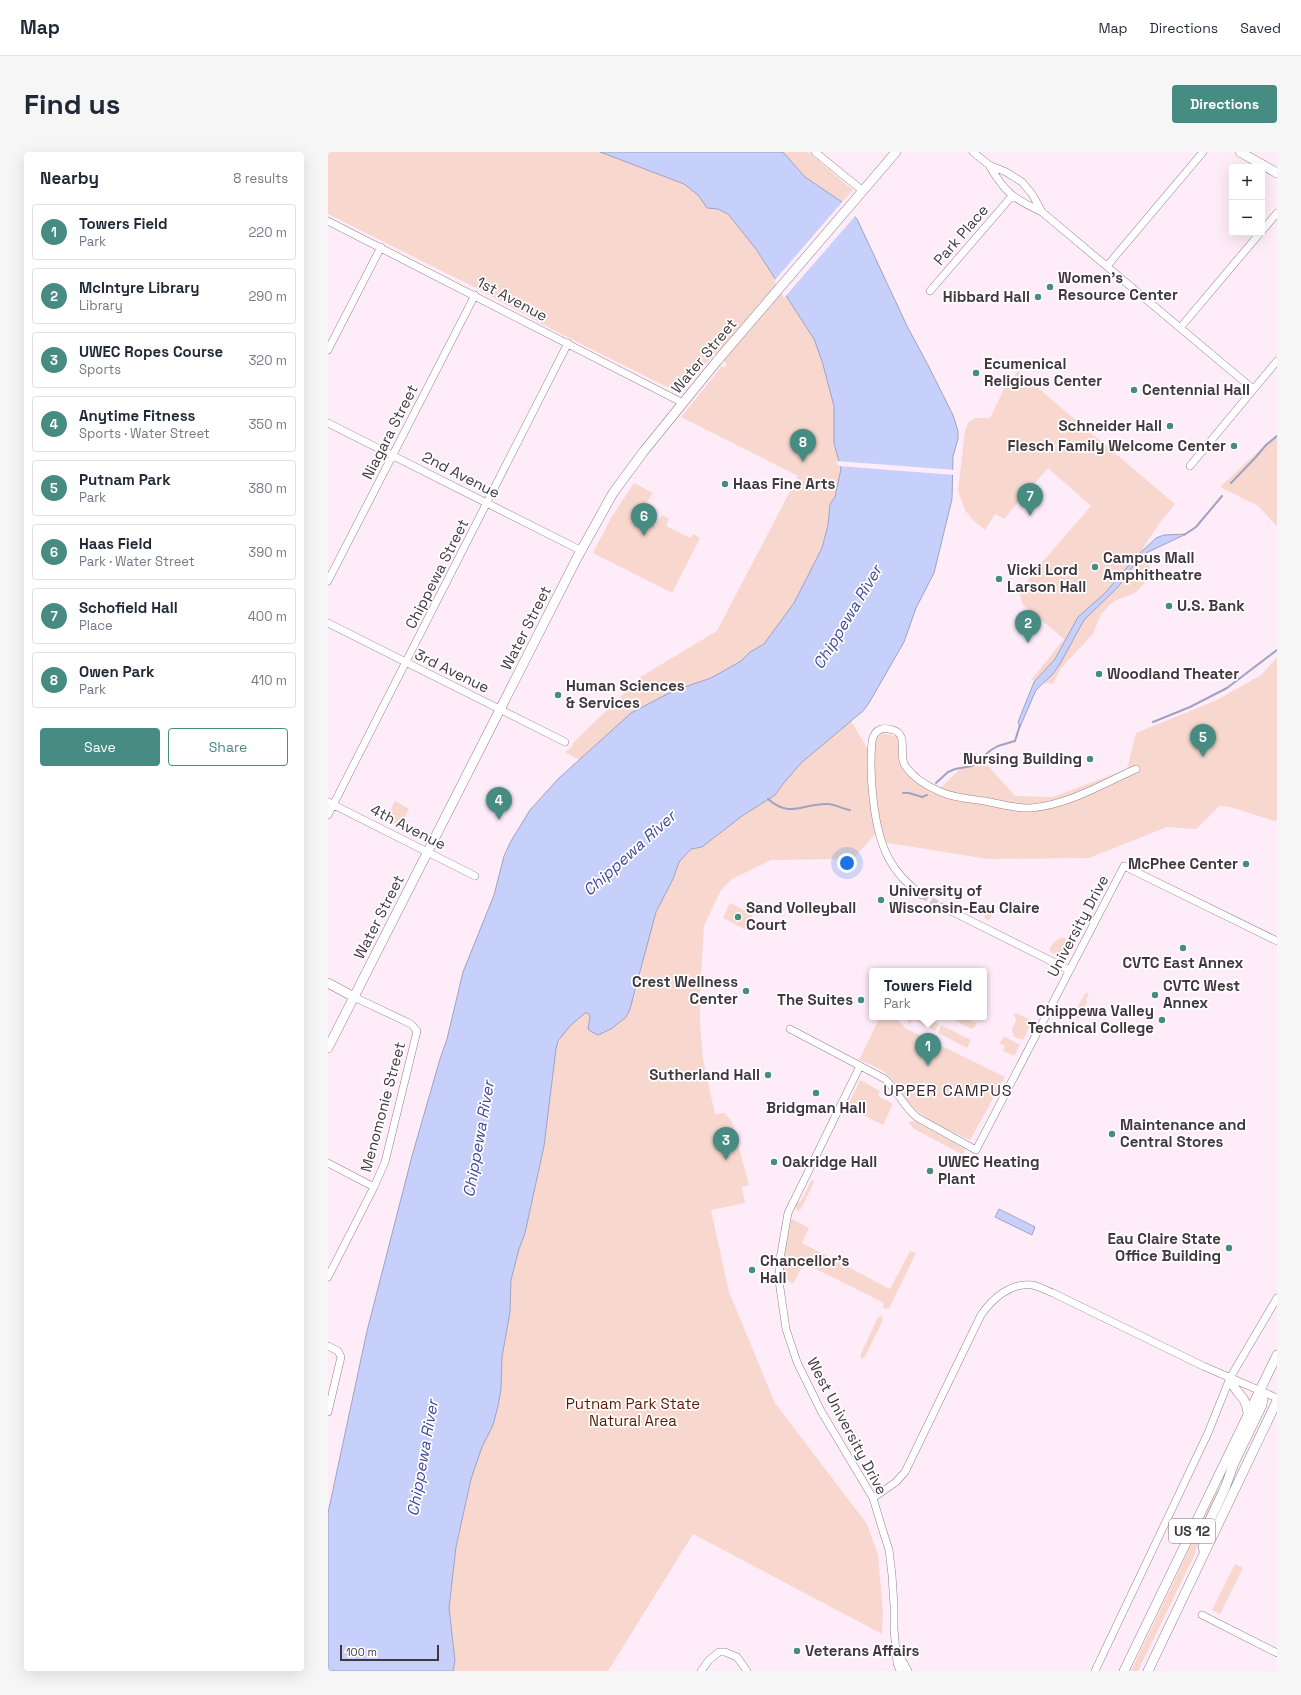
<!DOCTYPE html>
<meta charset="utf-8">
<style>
:root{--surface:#fff;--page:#f6f6f7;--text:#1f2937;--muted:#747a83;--line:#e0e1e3;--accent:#468c83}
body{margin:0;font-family:"Space Grotesk",sans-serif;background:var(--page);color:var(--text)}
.controls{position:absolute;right:12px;top:12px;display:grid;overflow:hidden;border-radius:4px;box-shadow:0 4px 16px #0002}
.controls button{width:36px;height:36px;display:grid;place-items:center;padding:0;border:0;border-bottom:1px solid var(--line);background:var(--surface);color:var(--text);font:20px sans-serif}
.scale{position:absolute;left:12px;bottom:10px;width:99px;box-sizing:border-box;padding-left:4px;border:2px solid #41383e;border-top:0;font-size:11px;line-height:14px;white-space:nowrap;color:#41383e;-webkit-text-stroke:3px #fff;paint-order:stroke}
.you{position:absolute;left:519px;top:711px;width:14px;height:14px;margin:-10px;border:3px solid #fff;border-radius:50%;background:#1a73e8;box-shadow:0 0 0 6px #1a73e833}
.badge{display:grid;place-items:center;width:26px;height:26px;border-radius:50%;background:var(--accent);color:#fff;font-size:13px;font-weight:700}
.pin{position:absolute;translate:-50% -33px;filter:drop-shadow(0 1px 2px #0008)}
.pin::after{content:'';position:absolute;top:21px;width:14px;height:12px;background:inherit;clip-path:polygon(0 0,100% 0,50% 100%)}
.popup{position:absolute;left:541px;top:816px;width:118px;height:52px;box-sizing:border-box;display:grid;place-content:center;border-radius:4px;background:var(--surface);filter:drop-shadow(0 1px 3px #0005);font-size:13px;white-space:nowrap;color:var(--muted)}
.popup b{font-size:15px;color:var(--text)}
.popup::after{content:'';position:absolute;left:50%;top:100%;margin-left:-8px;border:8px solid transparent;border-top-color:var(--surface)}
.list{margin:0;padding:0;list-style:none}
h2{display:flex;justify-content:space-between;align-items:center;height:52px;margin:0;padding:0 16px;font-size:17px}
h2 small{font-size:13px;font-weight:400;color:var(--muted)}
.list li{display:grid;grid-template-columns:26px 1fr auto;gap:12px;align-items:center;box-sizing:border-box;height:56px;margin:0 8px 8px;padding:0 8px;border:1px solid var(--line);border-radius:4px}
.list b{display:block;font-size:15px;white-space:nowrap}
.list p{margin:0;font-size:13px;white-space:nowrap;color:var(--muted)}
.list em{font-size:13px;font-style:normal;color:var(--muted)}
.actions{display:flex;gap:8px;padding:12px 16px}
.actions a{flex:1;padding:9px 0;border:1px solid var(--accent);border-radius:4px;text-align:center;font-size:14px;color:var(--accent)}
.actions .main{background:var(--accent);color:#fff}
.map{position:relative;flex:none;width:949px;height:1519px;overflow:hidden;border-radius:4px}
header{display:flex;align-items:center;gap:24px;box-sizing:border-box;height:56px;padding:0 20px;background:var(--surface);border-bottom:1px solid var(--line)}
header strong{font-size:19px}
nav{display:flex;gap:22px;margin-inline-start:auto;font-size:14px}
.intro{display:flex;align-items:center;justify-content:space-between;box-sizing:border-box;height:96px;padding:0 24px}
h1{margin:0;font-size:28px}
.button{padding:10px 18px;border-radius:4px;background:var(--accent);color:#fff;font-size:14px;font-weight:700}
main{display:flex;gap:24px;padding:0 24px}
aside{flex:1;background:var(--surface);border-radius:4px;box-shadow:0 4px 16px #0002}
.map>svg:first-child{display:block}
.green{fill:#f8d8ce}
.water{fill:#c7d0fb;stroke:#9fa2c2}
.pier{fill:#ffecf9}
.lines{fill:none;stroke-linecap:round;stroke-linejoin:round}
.stream{stroke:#9fa2c2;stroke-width:2}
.minor-tunnel{stroke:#d9c8d4;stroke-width:7;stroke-dasharray:7 3.5;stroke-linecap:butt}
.minor-casing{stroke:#94808e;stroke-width:8}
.major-casing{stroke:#94808e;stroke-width:10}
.minor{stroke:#fff;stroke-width:7}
.major{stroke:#fff;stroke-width:9}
.poi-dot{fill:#468c83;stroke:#fff;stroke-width:1.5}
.labels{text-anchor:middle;stroke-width:3.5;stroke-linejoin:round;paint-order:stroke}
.shield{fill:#fff;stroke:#7a7478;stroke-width:1}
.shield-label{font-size:14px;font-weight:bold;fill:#41383e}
.street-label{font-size:15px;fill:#41383e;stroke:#fff}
.poi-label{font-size:15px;font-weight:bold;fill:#41383e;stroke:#fff;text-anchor:start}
.park-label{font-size:15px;fill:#5c1800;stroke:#fff}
.water-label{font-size:16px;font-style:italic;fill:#43499a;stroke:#fff}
.neighbourhood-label{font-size:16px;letter-spacing:1px;fill:#372632;stroke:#fff}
</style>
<header>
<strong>Map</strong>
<nav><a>Map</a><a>Directions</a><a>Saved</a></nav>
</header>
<div class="intro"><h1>Find us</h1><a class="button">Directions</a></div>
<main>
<aside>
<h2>Nearby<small>8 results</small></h2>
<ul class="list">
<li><span class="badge">1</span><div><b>Towers Field</b><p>Park</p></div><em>220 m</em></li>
<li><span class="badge">2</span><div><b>McIntyre Library</b><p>Library</p></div><em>290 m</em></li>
<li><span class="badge">3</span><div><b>UWEC Ropes Course</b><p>Sports</p></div><em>320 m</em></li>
<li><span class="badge">4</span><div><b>Anytime Fitness</b><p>Sports · Water Street</p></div><em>350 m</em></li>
<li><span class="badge">5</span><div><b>Putnam Park</b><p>Park</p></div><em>380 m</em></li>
<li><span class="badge">6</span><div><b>Haas Field</b><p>Park · Water Street</p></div><em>390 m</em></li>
<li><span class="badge">7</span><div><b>Schofield Hall</b><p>Place</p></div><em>400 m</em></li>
<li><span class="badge">8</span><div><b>Owen Park</b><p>Park</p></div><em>410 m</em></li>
</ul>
<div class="actions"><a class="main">Save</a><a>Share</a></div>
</aside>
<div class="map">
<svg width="949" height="1519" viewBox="0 0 949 1519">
<rect width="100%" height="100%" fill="#ffecf9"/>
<!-- green -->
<path class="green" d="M0,0H272L356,32L370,43L379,56L390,57L400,62L428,97L486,187L494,209L506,254V291L513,317L511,330L507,345L502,352L500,373L494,396L466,451L436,492L422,500L413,509L383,526L345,539L303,561L252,608L237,600L244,595L245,591L314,524L389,479L470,324L353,265L394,214L396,216L399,212L385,200L381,203L384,205L357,235L352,237L341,236L231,181L148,136L0,62Z
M455,0H480L525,38L514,50L477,25Z
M690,219L847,352L833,369L815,396L824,423L807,441L786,449L773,462L765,482L733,516L725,532L703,528L736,487L695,453L691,440L716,408L763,354L720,316L676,367L667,362L657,378L646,369L637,358L630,339L637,279L640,271L647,266H662L677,235Z
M949,282V374L930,354L892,335Z
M306,331L325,341L309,365L328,374L334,363L341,367L338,374L362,386L365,382L372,386L344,441L265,401L283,366Z
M949,506V668L946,669L902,655L891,654L868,677L839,675L761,706L660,707L554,690L551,678L525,707L443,708L404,727L393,738L376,774L372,840V873L375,907L387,962L397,961L404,970L406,977L421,1033L414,1035L417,1051L383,1058L401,1140L447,1251L539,1372L550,1403L555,1460L554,1482L365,1382L280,1519H125L127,1509L121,1456L128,1395L143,1327L154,1295L165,1273L170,1254L173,1237L174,1205L182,1160L183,1128L191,1097L197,1081L216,994L228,896C231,887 249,860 260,861L262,864L260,870L306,846L316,807L317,797L328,760L345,727L351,710L363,697L374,695L414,664L447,643L455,632L473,611L523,569L539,596L547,599L548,587L554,581L569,585C572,593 569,602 571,610C574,623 596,635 606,642L649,601L687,644L725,645L799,617L808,581L889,548L933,523Z
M67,649L81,657L72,675L58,668Z
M402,751L425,763L418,778L395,766Z
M662,751L667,753L668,756L661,768L656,766Z
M734,785L738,787C740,794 740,801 737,807L723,800L721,797L727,789Z
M758,840L761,842L758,847L759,850L751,866L744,865Z
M687,861L703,868L704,870L695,888L686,885L684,877L688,869L686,863Z
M552,865H571V869L577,876L677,925L642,988C623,979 603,971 588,958C577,949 572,936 563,926C555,917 542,912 531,908Z
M578,865H598L611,872L607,879L586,868L581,872Z
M637,865L648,871L647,875L643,877L626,868Z
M613,873L643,888L639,896L610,881Z
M676,884L692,893L686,904L675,899L677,894L671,892Z
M532,928L552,939L550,944L565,952L555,973L519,955Z
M586,969L637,997L635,1003L592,980L585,976L580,970Z
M484,1027L486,1030L473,1057L470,1059L468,1056V1052L473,1049Z
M464,1067L481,1076L474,1091L562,1137L582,1099L588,1101L561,1157L555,1156L556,1151L476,1111L465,1132L455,1125V1109L463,1069Z
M553,1164L555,1168L537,1205L534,1207L532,1204L550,1165Z
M889,1339L892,1341L878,1370L866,1404L810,1519H803Z
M907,1412L915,1416L892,1462L884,1458Z"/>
<!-- water -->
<path class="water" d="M272,0H455L477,25L514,50L529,67L580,176L600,213L625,263L630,279V287L625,304L624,347L606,421L588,456L576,490L541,551L535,559L473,611L455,632L447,643L414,664L374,695L363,697L351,710L345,727L328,760L302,857L298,865L283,877L270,883L264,880L260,877L262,864L260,861H257L242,874L230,889L228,897L216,994L197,1081L191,1097L183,1128L182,1160L174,1205L173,1237L170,1254L165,1273L154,1295L143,1327L128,1395L121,1456L127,1509L125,1519H0V1361L39,1179L84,1004L112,907L119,887L135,820L166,743L176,704L183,689L202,658L230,627L303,561L345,539L383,526L413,509L422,500L436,492L466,451L494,396L500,373L502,352L507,345L513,317L506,291V254L494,209L486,187L428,97L400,62L390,57L379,56L370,43L356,32Z
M858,382L818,401L809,409L790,435L756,468L732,512L725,522L708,538L692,575L690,570L706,530L727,507L750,465L777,441L809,404L828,386L836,383Z
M671,1057L707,1075L704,1083L667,1065Z"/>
<!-- pier -->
<path class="pier" d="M515,49L528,63L456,146L446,129Z
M508,309L627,318V323L510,314Z"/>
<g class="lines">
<!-- stream -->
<path class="stream" d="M903,331L927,306L938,293L949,284
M856,383L868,375L894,344
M825,570L862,555L899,536L949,498
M608,631L620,620L627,617L644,614L663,598L670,594L687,589L692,573
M575,641H581L594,645L599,643
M440,647C463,667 475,651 500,652C507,652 514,657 522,658"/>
<!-- minor-tunnel -->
<path class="minor-tunnel" d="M594,743L615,755"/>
<!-- minor casing -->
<g class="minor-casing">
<path id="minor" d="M487,0L535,39
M645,0L661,13L678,20L694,30L704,42L714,60
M661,13C677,41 686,47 714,60L925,237
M0,69L355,251
M934,79L949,61
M779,114L875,0
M602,139L684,44
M852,176L932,81
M0,198L53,95
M0,271L254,399
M862,314L949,209
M0,429L147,143
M0,471L237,590
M0,650L147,724
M0,663L240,191
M594,743C580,733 569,722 561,707C545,678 541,621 544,589C545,584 548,579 553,577C556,576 561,577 565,578C582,583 569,605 578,615C586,626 601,635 613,640C626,646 643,647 657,649C672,652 689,657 703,656C740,653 774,632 808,617
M615,755L741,818
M462,877L557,927C570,939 576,956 590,966L648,998L796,714L949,789
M532,914L460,1061L452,1107L451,1129L458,1177L469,1210L493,1259L545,1346L554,1376L561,1398L564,1423L566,1454V1477L569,1511L572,1519
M0,1011L46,1035
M0,1125L46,1035L57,1010L89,879L83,872L26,845
M0,1194L10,1199L13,1205L0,1260
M545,1346L568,1330L577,1320L653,1163C664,1147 683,1130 704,1133C711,1134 719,1139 725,1141L875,1214L949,1246
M874,1463L949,1501
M570,1501L580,1519
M373,1519L381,1508L391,1500H397L409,1505L419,1519
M767,1519L880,1281L902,1226L949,1146"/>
</g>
<!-- major casing -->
<g class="major-casing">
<path id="major" d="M912,0L949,21
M0,831L26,845
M0,896L249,406L285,341L316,299L389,209L568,0
M902,1226C907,1243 918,1242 920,1261
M875,1396L880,1372L897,1336L906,1311L934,1253L935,1246L931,1238
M796,1519L949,1203
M820,1519L949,1249"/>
</g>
<!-- minor -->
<use href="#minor" class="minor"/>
<!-- major -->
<use href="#major" class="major"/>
</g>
<!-- markers -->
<g class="poi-dot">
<circle cx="722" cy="135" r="4"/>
<circle cx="710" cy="145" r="4"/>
<circle cx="648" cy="221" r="4"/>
<circle cx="806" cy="238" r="4"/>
<circle cx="842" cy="274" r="4"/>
<circle cx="906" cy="294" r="4"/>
<circle cx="397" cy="332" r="4"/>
<circle cx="767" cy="415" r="4"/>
<circle cx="671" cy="427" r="4"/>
<circle cx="841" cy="454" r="4"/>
<circle cx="771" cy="522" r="4"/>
<circle cx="230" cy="543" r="4"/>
<circle cx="762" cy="607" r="4"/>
<circle cx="918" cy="712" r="4"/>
<circle cx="553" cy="748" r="4"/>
<circle cx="410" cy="765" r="4"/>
<circle cx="855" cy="796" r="4"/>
<circle cx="418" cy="839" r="4"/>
<circle cx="827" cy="843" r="4"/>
<circle cx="533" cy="848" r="4"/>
<circle cx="834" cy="868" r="4"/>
<circle cx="440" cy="923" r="4"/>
<circle cx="488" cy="941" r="4"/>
<circle cx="784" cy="982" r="4"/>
<circle cx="446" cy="1010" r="4"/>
<circle cx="602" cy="1019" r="4"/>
<circle cx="901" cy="1096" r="4"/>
<circle cx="424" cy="1118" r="4"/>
<circle cx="469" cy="1499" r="4"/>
</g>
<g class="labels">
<!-- shield labels -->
<rect class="shield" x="841" y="1367" width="46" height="24" rx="3"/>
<g class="shield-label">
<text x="864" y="1384">US 12</text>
</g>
<!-- street labels -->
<g class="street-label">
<text transform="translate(633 83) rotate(-49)" y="5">Park Place</text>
<text transform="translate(184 147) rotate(28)" y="5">1st Avenue</text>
<text transform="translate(376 204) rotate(-50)" y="5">Water Street</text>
<text transform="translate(62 280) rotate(-63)" y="5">Niagara Street</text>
<text transform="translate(133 323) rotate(27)" y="5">2nd Avenue</text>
<text transform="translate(109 422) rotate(-63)" y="5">Chippewa Street</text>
<text transform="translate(198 476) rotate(-63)" y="5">Water Street</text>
<text transform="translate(124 519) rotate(26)" y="5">3rd Avenue</text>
<text transform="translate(80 675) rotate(27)" y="5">4th Avenue</text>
<text transform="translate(51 765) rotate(-63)" y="5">Water Street</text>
<text transform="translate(750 774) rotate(-62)" y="5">University Drive</text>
<text transform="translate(55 955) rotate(-75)" y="5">Menomonie Street</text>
<text transform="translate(519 1274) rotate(62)" y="5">West University Drive</text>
</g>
<!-- poi labels -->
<g class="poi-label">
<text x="730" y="131">Women's<tspan x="730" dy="17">Resource Center</tspan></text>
<text x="702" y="150" text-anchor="end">Hibbard Hall</text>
<text x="656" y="217">Ecumenical<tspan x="656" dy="17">Religious Center</tspan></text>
<text x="814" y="243">Centennial Hall</text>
<text x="834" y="279" text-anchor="end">Schneider Hall</text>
<text x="898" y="299" text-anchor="end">Flesch Family Welcome Center</text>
<text x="405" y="337">Haas Fine Arts</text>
<text x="775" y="411">Campus Mall<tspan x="775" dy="17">Amphitheatre</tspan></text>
<text x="679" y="423">Vicki Lord<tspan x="679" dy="17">Larson Hall</tspan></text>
<text x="849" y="459">U.S. Bank</text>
<text x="779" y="527">Woodland Theater</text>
<text x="238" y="539">Human Sciences<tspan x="238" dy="17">&amp; Services</tspan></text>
<text x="754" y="612" text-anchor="end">Nursing Building</text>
<text x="910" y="717" text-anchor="end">McPhee Center</text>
<text x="561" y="744">University of<tspan x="561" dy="17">Wisconsin-Eau Claire</tspan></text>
<text x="418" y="761">Sand Volleyball<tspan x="418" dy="17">Court</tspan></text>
<text x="855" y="816" text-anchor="middle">CVTC East Annex</text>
<text x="410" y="835" text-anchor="end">Crest Wellness<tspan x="410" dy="17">Center</tspan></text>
<text x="835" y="839">CVTC West<tspan x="835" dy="17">Annex</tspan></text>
<text x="525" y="853" text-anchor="end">The Suites</text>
<text x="826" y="864" text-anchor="end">Chippewa Valley<tspan x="826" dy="17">Technical College</tspan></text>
<text x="432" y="928" text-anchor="end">Sutherland Hall</text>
<text x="488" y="961" text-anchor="middle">Bridgman Hall</text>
<text x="792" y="978">Maintenance and<tspan x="792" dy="17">Central Stores</tspan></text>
<text x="454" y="1015">Oakridge Hall</text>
<text x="610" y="1015">UWEC Heating<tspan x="610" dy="17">Plant</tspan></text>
<text x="893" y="1092" text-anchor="end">Eau Claire State<tspan x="893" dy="17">Office Building</tspan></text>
<text x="432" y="1114">Chancellor's<tspan x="432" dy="17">Hall</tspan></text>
<text x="477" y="1504">Veterans Affairs</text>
</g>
<!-- park labels -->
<g class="park-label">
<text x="305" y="1257">Putnam Park State<tspan x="305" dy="17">Natural Area</tspan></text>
</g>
<!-- water labels -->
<g class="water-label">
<text transform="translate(519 465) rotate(-59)" y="6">Chippewa River</text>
<text transform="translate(301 701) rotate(-42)" y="6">Chippewa River</text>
<text transform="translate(150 987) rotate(-80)" y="6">Chippewa River</text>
<text transform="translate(94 1306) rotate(-80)" y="6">Chippewa River</text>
</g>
<!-- neighbourhood labels -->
<g class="neighbourhood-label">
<text x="620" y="944">UPPER CAMPUS</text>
</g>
</g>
</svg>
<div class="controls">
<button>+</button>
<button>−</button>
</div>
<div class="scale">100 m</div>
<div class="you"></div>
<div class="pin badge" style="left:600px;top:914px">1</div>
<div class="popup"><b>Towers Field</b>Park</div>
<div class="pin badge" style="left:700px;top:491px">2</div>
<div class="pin badge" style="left:398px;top:1008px">3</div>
<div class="pin badge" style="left:171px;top:668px">4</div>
<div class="pin badge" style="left:875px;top:605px">5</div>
<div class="pin badge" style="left:316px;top:384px">6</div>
<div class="pin badge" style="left:702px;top:364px">7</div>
<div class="pin badge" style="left:475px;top:310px">8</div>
</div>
</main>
